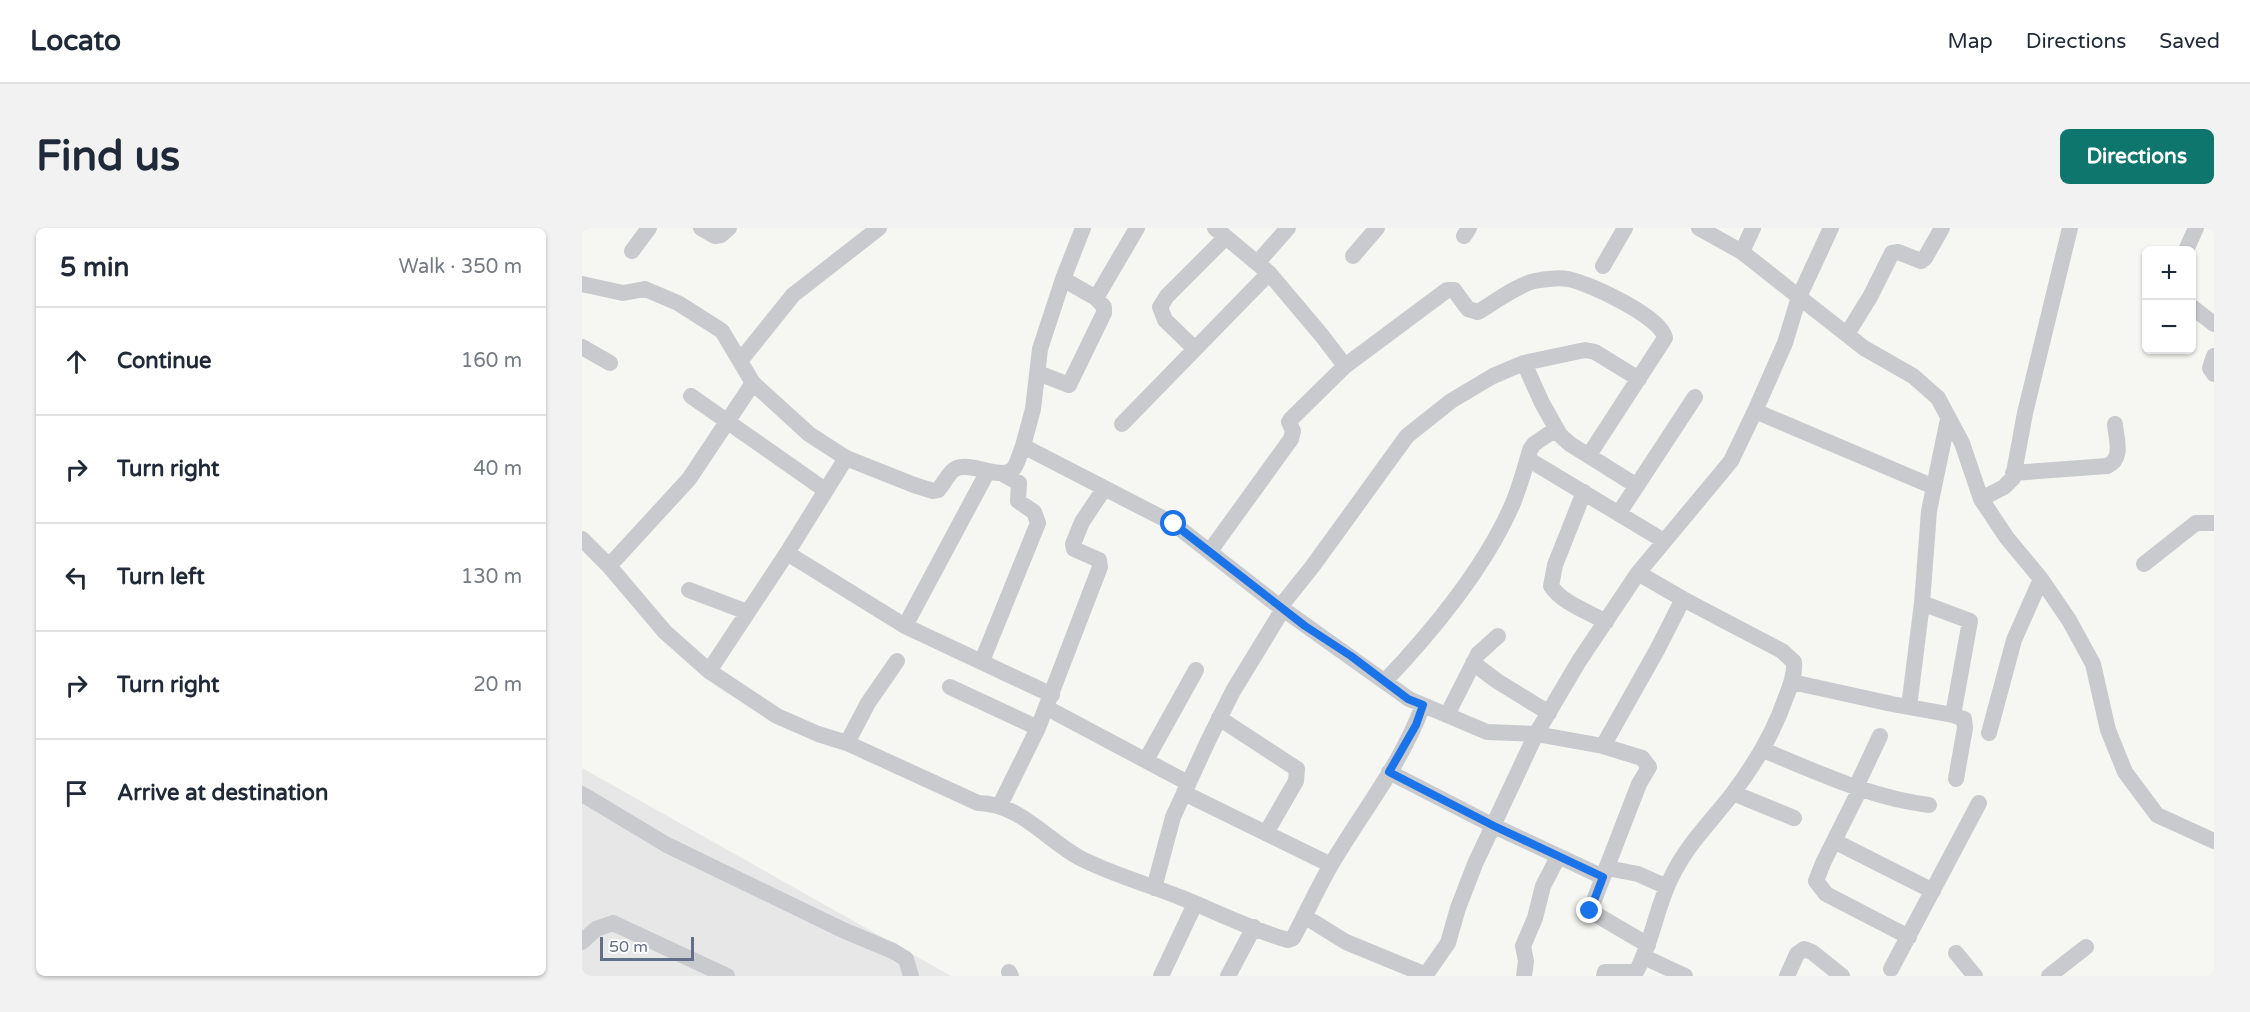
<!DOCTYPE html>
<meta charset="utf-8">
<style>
:root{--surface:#fff;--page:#f2f2f3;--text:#1f2937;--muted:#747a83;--line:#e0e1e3;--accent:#0f766e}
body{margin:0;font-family:"Varela Round",sans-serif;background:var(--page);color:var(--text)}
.controls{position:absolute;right:18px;top:18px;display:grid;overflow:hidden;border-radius:9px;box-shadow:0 2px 4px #0004}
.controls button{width:54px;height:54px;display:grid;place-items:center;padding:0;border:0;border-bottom:2px solid var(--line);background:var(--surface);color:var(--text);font:30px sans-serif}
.scale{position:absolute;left:18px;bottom:15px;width:94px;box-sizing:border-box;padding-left:6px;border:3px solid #626f86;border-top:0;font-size:16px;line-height:21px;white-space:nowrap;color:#626f86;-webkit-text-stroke:4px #fff;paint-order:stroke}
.stop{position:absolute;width:18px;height:18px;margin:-14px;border:4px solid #1a73e8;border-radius:50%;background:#fff}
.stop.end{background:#1a73e8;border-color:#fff;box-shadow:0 2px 6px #0008}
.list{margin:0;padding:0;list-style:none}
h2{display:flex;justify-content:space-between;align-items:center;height:78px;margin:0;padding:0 24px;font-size:26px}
h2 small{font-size:20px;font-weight:400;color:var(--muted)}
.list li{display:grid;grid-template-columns:39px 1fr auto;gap:18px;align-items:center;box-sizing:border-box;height:108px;padding:0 24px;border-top:2px solid var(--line)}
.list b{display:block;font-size:22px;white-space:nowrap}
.list em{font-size:20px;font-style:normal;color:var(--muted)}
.icon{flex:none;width:33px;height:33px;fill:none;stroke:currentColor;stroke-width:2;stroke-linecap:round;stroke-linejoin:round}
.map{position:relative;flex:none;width:1632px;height:748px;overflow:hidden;border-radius:9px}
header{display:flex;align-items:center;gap:36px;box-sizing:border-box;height:84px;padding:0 30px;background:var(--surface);border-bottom:2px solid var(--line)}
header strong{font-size:28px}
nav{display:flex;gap:33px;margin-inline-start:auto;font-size:21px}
.intro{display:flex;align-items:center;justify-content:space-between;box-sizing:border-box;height:144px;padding:0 36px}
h1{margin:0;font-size:42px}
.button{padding:15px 27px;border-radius:9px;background:var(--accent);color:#fff;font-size:21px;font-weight:700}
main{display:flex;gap:36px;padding:0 36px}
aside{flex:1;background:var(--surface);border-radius:9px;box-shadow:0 2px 4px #0004}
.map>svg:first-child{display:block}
.built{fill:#e6e7e6}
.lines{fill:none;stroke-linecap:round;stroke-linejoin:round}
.minor{stroke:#c8cace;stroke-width:16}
.route{stroke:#1a73e8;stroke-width:8}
</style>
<header>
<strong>Locato</strong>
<nav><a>Map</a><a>Directions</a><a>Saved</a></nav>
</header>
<div class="intro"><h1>Find us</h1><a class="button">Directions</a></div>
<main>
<aside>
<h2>5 min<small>Walk · 350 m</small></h2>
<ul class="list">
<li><svg class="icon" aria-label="ahead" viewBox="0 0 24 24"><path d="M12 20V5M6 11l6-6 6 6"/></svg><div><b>Continue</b></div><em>160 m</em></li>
<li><svg class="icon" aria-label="right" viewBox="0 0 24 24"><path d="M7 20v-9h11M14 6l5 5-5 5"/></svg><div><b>Turn right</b></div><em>40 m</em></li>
<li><svg class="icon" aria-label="left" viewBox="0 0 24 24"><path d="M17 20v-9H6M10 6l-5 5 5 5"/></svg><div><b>Turn left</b></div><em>130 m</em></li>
<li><svg class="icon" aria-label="right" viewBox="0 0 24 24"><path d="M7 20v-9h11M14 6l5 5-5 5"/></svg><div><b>Turn right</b></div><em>20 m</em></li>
<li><svg class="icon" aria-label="arrive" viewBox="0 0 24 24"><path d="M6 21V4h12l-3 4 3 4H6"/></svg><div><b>Arrive at destination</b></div></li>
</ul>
</aside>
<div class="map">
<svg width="1632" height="748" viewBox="0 0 1632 748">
<rect width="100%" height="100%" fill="#f6f6f2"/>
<!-- built -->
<path class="built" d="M0,540L369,748H0Z"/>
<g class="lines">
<!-- minor -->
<path class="minor" d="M119,0L133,8L139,7L147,0
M501,0L481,51L458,121L451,181L441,218L592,296L698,379L827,471L905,504L954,506L997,433L1056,345L1149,233L1173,183L1203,115L1217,69L1282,120L1331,148L1356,170L1380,215L1399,271
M1117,0L1160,24L1217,69L1249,0
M1488,0L1443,185L1431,250L1422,259L1399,271L1425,310L1459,351L1487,392L1511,436L1526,502L1543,544L1575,587L1632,613
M882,8L887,0
M1604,22L1614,0
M50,23L67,0
M1160,24L1171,0
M771,28L795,0
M676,34L706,0
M1021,38L1043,0
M0,56L41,65L63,61L96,75L140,103L171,155L227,206L264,230L332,257L351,263L356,262C362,256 366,245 373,241C389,232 422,255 432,240C436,234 438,225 441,218
M514,70L555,0
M1610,79L1632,96
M1265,106L1288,69L1310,25L1316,24L1339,33L1343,30L1360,0
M0,119L28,135
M612,120L583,92L578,79L585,68L644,9
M1632,128L1628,140L1632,146
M158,133L211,67L297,0
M942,135L960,175L978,207L988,216L1055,258
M763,138L865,62H872L886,81L896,84C911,75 937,56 953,53C964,51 976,49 986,51C1007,55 1080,89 1083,110L1007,227
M456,145L487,157L522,85V79L514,70L481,51
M109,168L243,262
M1173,183L1352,259
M540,196L687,45
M264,230L205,325L323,398L470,467
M946,231L1082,313
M1431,245L1525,238C1542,231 1534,211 1533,196
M1002,264L973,337L969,358C980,375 1007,384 1024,394
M1037,285L1113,169
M0,311L27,338L83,404L127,443L195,488L236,506L265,515L396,575C439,576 463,611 498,630C531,647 566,656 600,670C635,684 670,702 706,712L711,710C724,686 735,661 749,637C780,584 820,535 841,477
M628,323L709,211L711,203L707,194L709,191L763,138L741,109L687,45L633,0
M1562,336L1614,295H1632
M27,338L107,251L171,155
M107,362L165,384
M1340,375L1388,393L1371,487
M698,379L730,339L825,208L869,173L911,148L942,135L1003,122L1013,124L1057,151
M323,398L406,243
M400,433L456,295L452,284L436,273L437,255L419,245
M891,435L915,453L967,485
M127,443L205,325
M803,453C850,404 904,338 931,275C938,258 943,240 948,222L952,216L974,201
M1210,454L1310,476L1371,487L1382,491L1383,500L1374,551
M368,459L456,500L518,339L517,332L492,321L491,316L500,294L522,261
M1327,479L1340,375L1347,283L1366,191
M465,480L606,555
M865,487L896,426L916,408
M637,490L715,541L714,553L684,605
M1407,505L1432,412L1459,351
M265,515L286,475L315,433
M1021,518L1075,422L1101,371
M1181,522C1235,544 1289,570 1347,577
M564,532L614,442
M807,544L912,598L1021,649L1057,556L1067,539L1060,530L1021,518L954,506L893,636L876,680L866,715L843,748
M1274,559L1298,508
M1278,561L1241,635L1234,653L1244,666L1327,709
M602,565L749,637
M1151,565L1212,590
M0,566L85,617L263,703L311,723L324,731L329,748
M418,577L456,500
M1252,613L1351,663
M1025,640L1056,646L1085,659
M1021,649L1008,683L1066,717
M572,660L591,589L626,513L651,463L701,381
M722,688L764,714L844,747
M0,714L14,701L31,695L145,748
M1374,725L1393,748
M1062,729L1103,748
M1309,741L1397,575
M427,744L429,748
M579,748L613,676
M646,748L672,699
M942,748L944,733L941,718L953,690L961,658L976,629
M1022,748L1023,744H1054C1070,715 1074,680 1089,650C1105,616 1129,594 1151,565C1173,536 1192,504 1204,469C1209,457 1213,446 1212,434L1200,423L1101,371L1056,345
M1205,748L1215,726L1222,721L1230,724L1260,748
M1467,748L1504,719"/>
</g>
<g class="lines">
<!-- route -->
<path class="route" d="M592,296L723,398L769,428L826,471L841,477L834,497L807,544L912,598L1021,649L1008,683"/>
</g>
</svg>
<div class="controls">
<button>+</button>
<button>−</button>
</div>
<div class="scale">50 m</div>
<div class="stop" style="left:592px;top:296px"></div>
<div class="stop end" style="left:1008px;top:683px"></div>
</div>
</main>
